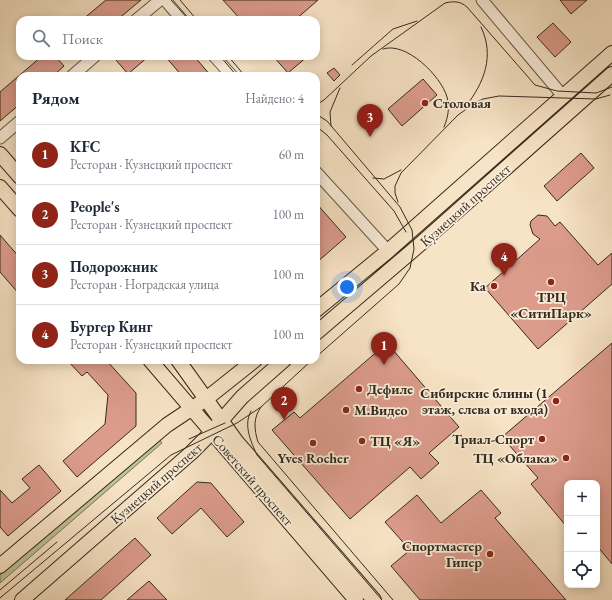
<!DOCTYPE html>
<html lang="ru">
<meta charset="utf-8">
<style>
:root{--surface:#fff;--page:#f2f2f3;--text:#1f2937;--muted:#747a83;--line:#e0e1e3;--accent:#8f2418}
body{margin:0;font-family:"EB Garamond",serif;background:var(--page);color:var(--text)}
.controls{position:absolute;right:12px;bottom:12px;display:grid;overflow:hidden;border-radius:8px;box-shadow:0 2px 10px #0003}
.controls button{width:36px;height:36px;display:grid;place-items:center;padding:0;border:0;border-bottom:1px solid var(--line);background:var(--surface);color:var(--text);font:20px sans-serif}
.you{position:absolute;left:347px;top:287px;width:14px;height:14px;margin:-10px;border:3px solid #fff;border-radius:50%;background:#1a73e8;box-shadow:0 0 0 6px #1a73e833}
.badge{display:grid;place-items:center;width:26px;height:26px;border-radius:50%;background:var(--accent);color:#fff;font-size:13px;font-weight:700}
.pin{position:absolute;translate:-50% -33px;filter:drop-shadow(0 1px 2px #0008)}
.pin::after{content:'';position:absolute;top:21px;width:14px;height:12px;background:inherit;clip-path:polygon(0 0,100% 0,50% 100%)}
.list{margin:0;padding:0;list-style:none}
h2{display:flex;justify-content:space-between;align-items:center;height:52px;margin:0;padding:0 16px;font-size:17px}
h2 small{font-size:13px;font-weight:400;color:var(--muted)}
.list li{display:grid;grid-template-columns:26px 1fr auto;gap:12px;align-items:center;box-sizing:border-box;height:60px;padding:0 16px;border-top:1px solid var(--line)}
.list b{display:block;font-size:15px;white-space:nowrap}
.list p{margin:0;font-size:13px;white-space:nowrap;color:var(--muted)}
.list em{font-size:13px;font-style:normal;color:var(--muted)}
.icon{flex:none;width:22px;height:22px;fill:none;stroke:currentColor;stroke-width:2;stroke-linecap:round;stroke-linejoin:round}
.map{position:relative;flex:none;width:612px;height:600px;overflow:hidden}
.search{position:absolute;background:var(--surface);box-shadow:0 2px 10px #0003;left:16px;top:16px;width:304px;height:44px;display:flex;align-items:center;gap:10px;box-sizing:border-box;padding:0 14px;border-radius:12px;color:var(--muted);font-size:15px}
.panel{position:absolute;background:var(--surface);box-shadow:0 2px 10px #0003;left:16px;top:72px;width:304px;height:292px;border-radius:12px}
.map>svg:first-child{display:block}
.green{fill:#bec394;stroke:#797659}
.building{fill:#dc9c8c;stroke:#342a1e}
.lines{fill:none;stroke-linecap:round;stroke-linejoin:round}
.minor-casing{stroke:#655848;stroke-width:13}
.major-casing{stroke:#342a1e;stroke-width:16}
.minor{stroke:#faedd9;stroke-width:11}
.major{stroke:#f7e3c5;stroke-width:14}
.tram{stroke:#342a1e;stroke-width:1}
.poi-dot{fill:#8f2418;stroke:#faedd9;stroke-width:1.5}
.labels{text-anchor:middle;stroke-width:3.5;stroke-linejoin:round;paint-order:stroke}
.poi-label{font-size:14px;font-weight:bold;fill:#342a1e;stroke:#faedd9;text-anchor:end}
.street-label{font-size:14px;fill:#342a1e;stroke:#faedd9}
</style>
<div class="map">
<svg width="612" height="600" viewBox="0 0 612 600">
<rect width="100%" height="100%" fill="#f7e3c5"/>
<filter id="stains"><feTurbulence type="fractalNoise" baseFrequency=".005" numOctaves="4"/><feColorMatrix values="0 0 0 0 .2 0 0 0 0 .09 0 0 0 0 .02 0 0 0 .5 -.17"/></filter>
<radialGradient id="worn" r=".72"><stop offset=".6" stop-color="#630" stop-opacity="0"/><stop offset="1" stop-color="#630" stop-opacity=".3"/></radialGradient>
<!-- green -->
<path class="green" d="M158,438L162,443L0,583V575Z"/>
<!-- building -->
<path class="building" d="M106,0H141L117,20H82Z
M223,0H318L295,20H241Z
M560,0H587L571,14Z
M553,23L571,42L555,57L537,37Z
M42,56H55L64,66L53,76H20V104L0,121V92Z
M121,56H149L128,74L116,60Z
M165,56H194L211,76H182Z
M273,56H308L288,73Z
M334,68L340,75L334,81L327,73Z
M423,79L437,95L402,126L388,109Z
M581,153L594,168L557,201L544,186Z
M316,203L346,237L316,263Z
M538,215L547,216L555,226L560,222L598,265L612,253V284L538,349L485,288L540,239L533,234L530,225L531,221Z
M0,235L20,258V295L0,272Z
M387,343L459,427L429,453L439,463L421,479L410,467L350,519L272,430L294,412L300,418Z
M612,343V564L597,546V483H567V527L531,484L538,478L502,437Z
M67,360H106L136,393V426L77,477L63,461L105,424L108,395L87,372L82,376Z
M39,465L61,491L8,536L0,527V490L12,503L30,488L22,479Z
M197,482L211,483L244,522L227,537L201,508L172,534L157,518Z
M481,490L501,513L495,518L566,600H420L391,566L410,550L385,522L417,495L441,523Z
M135,538L151,555L101,600H65Z
M149,581L167,600H127Z"/>
<g class="lines">
<!-- minor casing -->
<g class="minor-casing">
<path id="minor" d="M165,0L182,20
M482,0L563,96
M136,20L160,0
M214,56L232,76
M72,76L95,56
M0,138L20,121
M316,172L388,251"/>
</g>
<!-- major casing -->
<g class="major-casing">
<path id="major" d="M0,154L20,177
M0,187L20,210
M316,310L388,251L612,53
M316,333L418,246L612,74
M150,360L356,600
M178,360L236,441L374,600
M0,566L167,425L206,399L255,360
M22,600L191,453L206,438L242,397L284,360"/>
</g>
<!-- minor -->
<use href="#minor" class="minor"/>
<!-- major -->
<use href="#major" class="major"/>
<!-- tram -->
<path class="tram" d="M171,0L189,20
M180,0L197,20
M383,49C406,41 441,76 447,97C450,108 448,117 444,127
M220,56L237,76
M228,56L245,76
M352,65L393,29L417,21
M316,105L324,100L371,56L445,3C454,1 460,1 467,7L535,85L557,91L596,93L612,87
M466,106C484,83 495,56 481,27
M316,114L327,121L400,207L412,230L414,249L410,268L399,284L316,357
M316,126L327,135L394,211L406,232
M331,126L330,112L340,88
M373,178L384,179L401,170
M398,202L395,193V186L401,173L458,115L475,103L483,99L499,96L596,99L610,95
M261,407C253,418 254,429 258,442L393,600
M251,411C243,425 251,442 257,455L382,600
M189,439L225,423
M0,590L57,542
M0,598L171,455L237,423L261,407L312,360"/>
</g>
<!-- markers -->
<g class="poi-dot">
<circle cx="425" cy="103" r="4"/>
<circle cx="551" cy="282" r="4"/>
<circle cx="494" cy="286" r="4"/>
<circle cx="359" cy="389" r="4"/>
<circle cx="556" cy="401" r="4"/>
<circle cx="346" cy="410" r="4"/>
<circle cx="542" cy="439" r="4"/>
<circle cx="362" cy="441" r="4"/>
<circle cx="313" cy="443" r="4"/>
<circle cx="566" cy="458" r="4"/>
<circle cx="490" cy="554" r="4"/>
</g>
<g class="labels">
<!-- poi labels -->
<g class="poi-label">
<text x="433" y="108" text-anchor="start">Столовая</text>
<text x="486" y="291">Ка</text>
<text x="551" y="302" text-anchor="middle">ТРЦ<tspan x="551" dy="16">«СитиПарк»</tspan></text>
<text x="367" y="394" text-anchor="start">Дефиле</text>
<text x="548" y="398">Сибирские блины (1<tspan x="548" dy="16">этаж, слева от входа)</tspan></text>
<text x="354" y="415" text-anchor="start">М.Видео</text>
<text x="534" y="444">Триал-Спорт</text>
<text x="370" y="446" text-anchor="start">ТЦ «Я»</text>
<text x="313" y="463" text-anchor="middle">Yves Rocher</text>
<text x="558" y="463">ТЦ «Облака»</text>
<text x="482" y="551">Спортмастер<tspan x="482" dy="16">Гипер</tspan></text>
</g>
<!-- street labels -->
<g class="street-label">
<text transform="translate(465 205) rotate(-42)" y="5">Кузнецкий проспект</text>
<text transform="translate(253 480) rotate(49)" y="5">Советский проспект</text>
<text transform="translate(156 483) rotate(-41)" y="5">Кузнецкий проспект</text>
</g>
</g>
<rect width="100%" height="100%" filter="url(#stains)"/>
<rect width="100%" height="100%" fill="url(#worn)"/>
</svg>
<div class="controls">
<button>+</button>
<button>−</button>
<button><svg class="icon" aria-label="locate" viewBox="0 0 24 24"><circle cx="12" cy="12" r="6"/><path d="M12 2v4M12 18v4M2 12h4M18 12h4"/></svg></button>
</div>
<div class="you"></div>
<div class="pin badge" style="left:384px;top:365px">1</div>
<div class="pin badge" style="left:284px;top:420px">2</div>
<div class="pin badge" style="left:370px;top:137px">3</div>
<div class="pin badge" style="left:504px;top:276px">4</div>
<div class="search"><svg class="icon" aria-label="search" viewBox="0 0 24 24"><circle cx="10" cy="10" r="6"/><path d="M15 15l6 6"/></svg>Поиск</div>
<section class="panel">
<h2>Рядом<small>Найдено: 4</small></h2>
<ul class="list">
<li><span class="badge">1</span><div><b>KFC</b><p>Ресторан · Кузнецкий проспект</p></div><em>60 m</em></li>
<li><span class="badge">2</span><div><b>People's</b><p>Ресторан · Кузнецкий проспект</p></div><em>100 m</em></li>
<li><span class="badge">3</span><div><b>Подорожник</b><p>Ресторан · Ноградская улица</p></div><em>100 m</em></li>
<li><span class="badge">4</span><div><b>Бургер Кинг</b><p>Ресторан · Кузнецкий проспект</p></div><em>100 m</em></li>
</ul>
</section>
</div>
